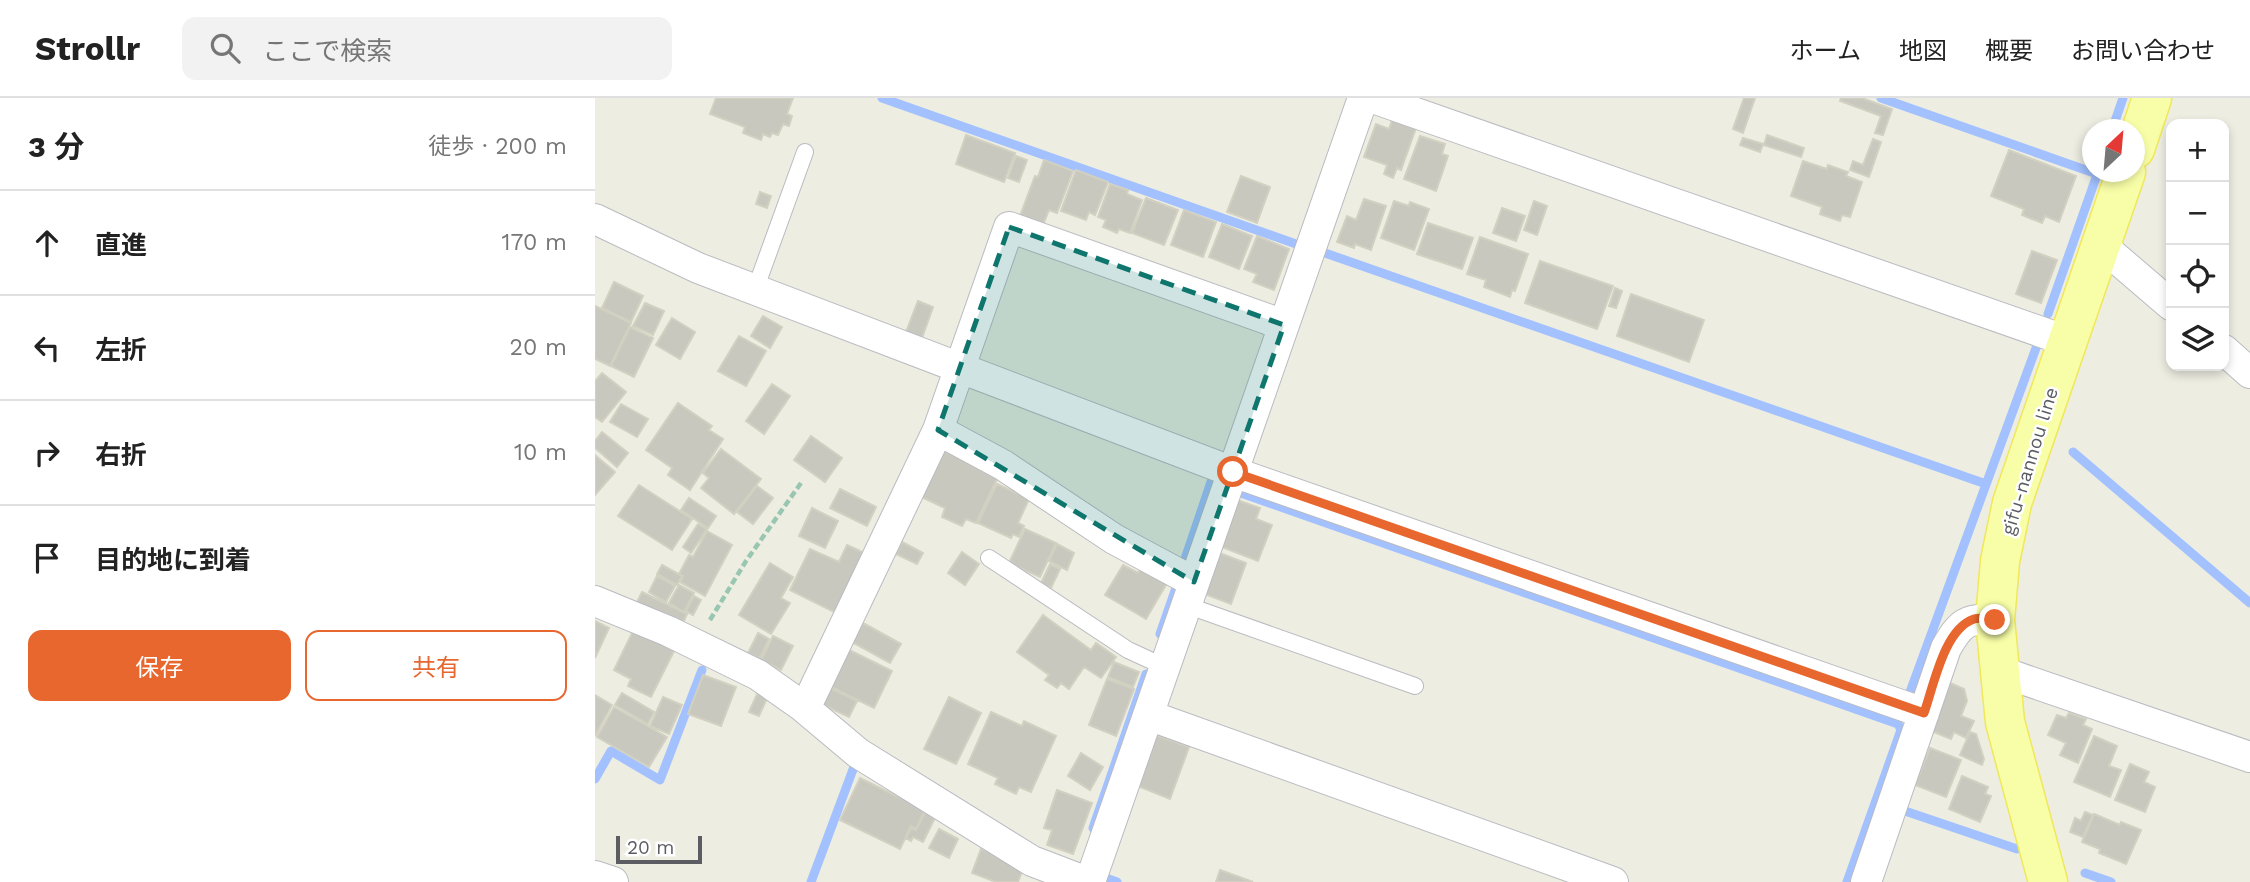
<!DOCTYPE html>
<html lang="ja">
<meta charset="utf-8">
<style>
:root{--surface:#fff;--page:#f2f2f2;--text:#222;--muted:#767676;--line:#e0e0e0;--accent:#e7672f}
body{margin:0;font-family:"Work Sans","Noto Sans JP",sans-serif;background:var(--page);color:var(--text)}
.controls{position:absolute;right:21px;top:21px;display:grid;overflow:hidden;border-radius:14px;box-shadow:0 4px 10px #0003}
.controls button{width:63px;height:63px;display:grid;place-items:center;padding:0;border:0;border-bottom:2px solid var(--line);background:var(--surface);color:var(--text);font:35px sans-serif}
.compass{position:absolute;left:1487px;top:21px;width:63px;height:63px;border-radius:50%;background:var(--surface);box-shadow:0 4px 10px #0003;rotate:26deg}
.scale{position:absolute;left:21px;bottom:18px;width:86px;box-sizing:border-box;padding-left:7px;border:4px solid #5b5d63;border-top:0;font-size:19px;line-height:24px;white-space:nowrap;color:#5b5d63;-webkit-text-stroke:5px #fff;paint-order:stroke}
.stop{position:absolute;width:21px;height:21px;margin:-16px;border:5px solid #e7672f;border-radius:50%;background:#fff}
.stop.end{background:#e7672f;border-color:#fff;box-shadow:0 2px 7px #0008}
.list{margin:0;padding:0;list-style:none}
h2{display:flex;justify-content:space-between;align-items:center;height:91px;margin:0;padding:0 28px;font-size:30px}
h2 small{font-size:23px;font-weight:400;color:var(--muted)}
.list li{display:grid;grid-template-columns:46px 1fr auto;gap:21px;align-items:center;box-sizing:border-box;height:105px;padding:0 28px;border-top:2px solid var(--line)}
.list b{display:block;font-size:26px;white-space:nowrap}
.list em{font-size:23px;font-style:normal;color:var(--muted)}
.actions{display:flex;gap:14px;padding:21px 28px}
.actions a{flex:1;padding:16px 0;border:2px solid var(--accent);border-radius:14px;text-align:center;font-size:24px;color:var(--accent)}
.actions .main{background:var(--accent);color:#fff}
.icon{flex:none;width:38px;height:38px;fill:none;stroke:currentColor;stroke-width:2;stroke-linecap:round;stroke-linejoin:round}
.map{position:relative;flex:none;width:1655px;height:784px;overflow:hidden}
header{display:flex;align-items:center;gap:42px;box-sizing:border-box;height:98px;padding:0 35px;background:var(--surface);border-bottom:2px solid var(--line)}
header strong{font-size:33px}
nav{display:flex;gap:38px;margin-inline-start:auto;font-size:24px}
.search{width:490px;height:63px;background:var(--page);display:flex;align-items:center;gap:18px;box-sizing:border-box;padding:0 24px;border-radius:14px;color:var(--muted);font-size:26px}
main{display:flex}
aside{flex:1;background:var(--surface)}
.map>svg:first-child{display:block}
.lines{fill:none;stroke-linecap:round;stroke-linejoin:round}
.stream{stroke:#a2c1fe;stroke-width:9}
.building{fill:#c8c8bf;stroke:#d2d1c1;stroke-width:2}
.lane-casing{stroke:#babbc1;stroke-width:18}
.street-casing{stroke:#babbc1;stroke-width:32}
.primary-casing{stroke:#f0e859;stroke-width:41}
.path{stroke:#98c6b0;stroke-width:4.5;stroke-dasharray:7 3.5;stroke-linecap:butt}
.lane{stroke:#fff;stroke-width:16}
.street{stroke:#fff;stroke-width:30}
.primary{stroke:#f8fea7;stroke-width:38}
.route{stroke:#e7672f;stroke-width:9}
.marked{fill:#0f766e;fill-opacity:0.2;stroke:#0f766e;stroke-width:5;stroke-dasharray:14 9;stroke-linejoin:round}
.labels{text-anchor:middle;stroke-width:5;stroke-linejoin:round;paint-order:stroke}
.street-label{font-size:19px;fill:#5b5d63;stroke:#fff}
</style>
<header>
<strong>Strollr</strong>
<div class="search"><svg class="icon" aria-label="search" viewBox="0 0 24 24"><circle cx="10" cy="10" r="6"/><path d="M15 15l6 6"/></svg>ここで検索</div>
<nav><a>ホーム</a><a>地図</a><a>概要</a><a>お問い合わせ</a></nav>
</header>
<main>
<aside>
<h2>3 分<small>徒歩 · 200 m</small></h2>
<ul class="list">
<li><svg class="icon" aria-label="ahead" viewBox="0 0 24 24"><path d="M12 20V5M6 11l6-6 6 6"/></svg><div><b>直進</b></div><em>170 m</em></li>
<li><svg class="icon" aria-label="left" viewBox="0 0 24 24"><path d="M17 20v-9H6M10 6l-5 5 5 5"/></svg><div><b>左折</b></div><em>20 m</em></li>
<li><svg class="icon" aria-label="right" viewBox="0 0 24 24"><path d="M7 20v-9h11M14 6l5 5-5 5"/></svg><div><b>右折</b></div><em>10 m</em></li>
<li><svg class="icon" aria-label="arrive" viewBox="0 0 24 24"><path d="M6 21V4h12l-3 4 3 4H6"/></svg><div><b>目的地に到着</b></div></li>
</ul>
<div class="actions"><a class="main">保存</a><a>共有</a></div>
</aside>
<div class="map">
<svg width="1655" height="784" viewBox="0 0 1655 784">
<rect width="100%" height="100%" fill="#edede2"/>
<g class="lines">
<!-- stream -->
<path class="stream" d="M287,0L701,146
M1286,0L1502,76
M1517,32L1528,0
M730,155L1391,386
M1453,216L1503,74
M1478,354L1655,505
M643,394L1303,626L1306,632L1252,784
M589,464L616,384L619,385
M565,536L582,487
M1315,594L1441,250
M0,681L16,653L65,682L107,572
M1307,712L1422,751
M498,730L551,576
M1490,775L1516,784
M508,779L522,784
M216,784L260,666"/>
</g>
<!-- building -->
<path class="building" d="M121,0H198L192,16L197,18L194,28L188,26L183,37L177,35L175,39L168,36L166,42L148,35L150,29L115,16Z
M1149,0H1160L1148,35L1138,31Z
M1246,0H1267L1297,11L1288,37L1280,35L1286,18L1245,3Z
M797,22L821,30L806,72L802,70L798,80L789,76L792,67L769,59L781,26L794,31Z
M371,37L420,55L409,84L361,66Z
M1172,37L1209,50L1206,59L1169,47Z
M825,38L850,46L847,56L853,58L841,93L809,81Z
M1148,40L1168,46L1165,54L1145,47Z
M1278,41L1286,44L1274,79L1255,72L1258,63L1268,67Z
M1414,52L1481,78L1464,124L1450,118L1447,125L1427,117L1429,111L1396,98Z
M421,58L432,62L424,84L413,80Z
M449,62L478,73L462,115L454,112L448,127L425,118L440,78L443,79Z
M1208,63L1232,71L1233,67L1253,74L1251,78L1267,84L1255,119L1247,117L1245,123L1225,116L1227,109L1196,98Z
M481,72L513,84L500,117L494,114L491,122L466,113Z
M646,78L675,89L662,125L632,114Z
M515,86L533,92L532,96L547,102L535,135L524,131L522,135L508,129L511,122L503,119Z
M165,94L176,98L172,110L161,106Z
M551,100L583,112L569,147L537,135Z
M769,101L791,108L776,152L760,146L759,150L742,144L752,118L761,122Z
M799,103L814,108L815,104L834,111L819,152L786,140Z
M939,103L952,108L942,137L929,132Z
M907,110L930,118L921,143L898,135Z
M589,112L621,124L608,159L576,147Z
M833,125L878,140L867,171L822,156Z
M627,126L657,138L644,171L614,159Z
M662,138L694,151L679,192L658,184L662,176L649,171Z
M885,139L933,156L920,193L917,192L915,199L889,189L891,182L872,176Z
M1437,153L1462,162L1446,205L1421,196Z
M945,163L1018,188L1002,231L930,205Z
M19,184L48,198L36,224L7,210Z
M1020,190L1027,193L1021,210L1014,208Z
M1036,196L1109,222L1094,264L1022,238Z
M323,203L338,209L327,240L311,234Z
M50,205L69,213L58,237L38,228Z
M0,208L36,225L15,268L0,261Z
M168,218L187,229L175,250L156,238Z
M77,220L100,234L85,261L61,247Z
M35,229L58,240L39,279L16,268Z
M144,238L171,253L151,288L123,273Z
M7,275L31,294L7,324L0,319V283Z
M177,286L195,298L169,336L151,323Z
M83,305L117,328L114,332L128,341L95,392L73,377L77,370L51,352Z
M26,306L53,321L42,339L15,324Z
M7,334L33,355L22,369L0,350V343Z
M216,338L247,360L230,384L199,362Z
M344,345L405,375L381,425L371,421L367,428L347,419L350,410L320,396Z
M126,351L166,381L139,416L106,390L114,380L108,375Z
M0,357L20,374L0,397Z
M402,386L434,401L423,425L429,428L424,439L418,436L416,440L383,425Z
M44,387L97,421L77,452L23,418Z
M162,388L178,400L158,426L142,414Z
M245,391L281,409L272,428L235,410Z
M94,400L121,418L113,430L86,412Z
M642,402L665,410L661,421L677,427L663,463L624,448Z
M217,410L243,423L230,450L204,438Z
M103,426L112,431L96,455L88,449Z
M430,431L461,445L445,479L414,465Z
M112,433L137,447L110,498L85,484L88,478L84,476L94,457L98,459Z
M307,444L328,455L322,466L301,456Z
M462,446L479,455L472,472L454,463Z
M252,447L276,458L247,518L195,492L215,451L244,464Z
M367,454L384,466L370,487L353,475Z
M622,454L651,465L636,506L607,495Z
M175,465L198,479L186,500L195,505L176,536L144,517Z
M455,466L465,471L456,490L446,485Z
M67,467L87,478L82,487L62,476Z
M528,467L543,475L546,470L572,485L551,521L510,497Z
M62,478L80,488L71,504L54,494Z
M84,487L99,495L89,514L74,505Z
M47,494L92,516L84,534L38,512Z
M99,498L106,502L98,517L91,513Z
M448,517L496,552L501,545L521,559L506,580L489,569L474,591L466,585L462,590L450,582L454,577L422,554Z
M0,523L14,530L0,560Z
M268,525L306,546L295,565L257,544Z
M38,533L56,542L58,540L79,553L56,599L33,588L36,581L19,572Z
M163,535L174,541L165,560L153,555Z
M178,538L198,548L186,572L166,562Z
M250,550L297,573L279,610L232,587Z
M519,564L544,574L538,589L513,579Z
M108,577L141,589L126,628L93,616Z
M512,581L539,591L521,638L494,627Z
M1355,585L1369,591L1372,603L1366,618L1379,623L1371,640L1359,634L1356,641L1336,633Z
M231,588L262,603L254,619L224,605Z
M163,594L173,598L164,618L154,614Z
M27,595L59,614L53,626L20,607Z
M0,597L17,607L0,638Z
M68,599L87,607L74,636L55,628Z
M354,599L386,615L361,666L329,651Z
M19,609L72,639L54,669L2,639Z
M396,614L427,628L429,623L461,638L436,694L424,689L421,696L400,686L403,680L373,666Z
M1474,615L1491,621L1488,627L1497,631L1483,665L1465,657L1471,645L1453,637L1462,617L1471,620Z
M1375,634L1381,636L1389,661L1387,667L1365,657Z
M558,636L594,649L575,701L540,687Z
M1499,638L1522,648L1514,668L1526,672L1515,699L1479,684Z
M1335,650L1366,662L1351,699L1320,687Z
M486,655L508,669L495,692L473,678Z
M1535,666L1554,674L1549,684L1560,689L1550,714L1520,702Z
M1367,678L1393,689L1390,696L1396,698L1385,724L1354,711Z
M265,680L305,700L308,693L333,706L321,731L316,728L305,751L245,722Z
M462,692L497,705L478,756L452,747L457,732L449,730Z
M331,713L341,718L328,744L318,739L316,743L311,740L316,730L321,732Z
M1490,714L1498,717L1488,739L1475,734L1480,720L1486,723Z
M1499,716L1525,727L1526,724L1546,732L1531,766L1504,755L1505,751L1487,744Z
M344,731L363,741L354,760L334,750Z
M386,751L429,768L423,784H401L377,775Z
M625,772L658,784H621Z"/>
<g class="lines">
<!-- lane casing -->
<g class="lane-casing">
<path id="lane" d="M160,192L210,54
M394,460L533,552L570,569
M591,507L820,588"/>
</g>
<!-- street casing -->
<g class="street-casing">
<path id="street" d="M778,0L1472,243
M0,121L103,170L638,374L1329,615
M1506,147L1576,207
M1629,252L1655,275
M343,332L408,367L519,441L599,484
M0,503L73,533L163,577L207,608L263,655L437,763L492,784
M1404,573L1655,659
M207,608L216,598L343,332L414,129L689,227
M553,617L1018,784
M0,778L18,784
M495,784L768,0
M1271,784L1351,550C1365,526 1371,519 1400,522"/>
</g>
<!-- primary casing -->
<g class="primary-casing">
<path id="primary" d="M1540,51L1557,0
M1453,784L1410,624L1400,522L1405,463L1417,405L1531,74"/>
</g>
<!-- path -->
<path class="path" d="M115,522L151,463L206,385"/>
<!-- lane -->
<use href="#lane" class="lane"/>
<!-- street -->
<use href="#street" class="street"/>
<!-- primary -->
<use href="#primary" class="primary"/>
</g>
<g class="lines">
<!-- route -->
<path class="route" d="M638,374L1329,615C1339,587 1349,531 1379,521C1385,519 1394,521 1400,522"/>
</g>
<!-- marked area -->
<path class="marked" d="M414,129L689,227L599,484L343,332Z"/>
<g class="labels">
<!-- street labels -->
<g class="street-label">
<text transform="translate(1434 363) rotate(-73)" y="7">gifu-nannou line</text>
</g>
</g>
</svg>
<div class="controls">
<button>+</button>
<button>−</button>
<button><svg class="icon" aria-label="locate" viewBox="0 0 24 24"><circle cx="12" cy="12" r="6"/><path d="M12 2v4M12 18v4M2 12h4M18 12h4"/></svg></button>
<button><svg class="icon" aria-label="layers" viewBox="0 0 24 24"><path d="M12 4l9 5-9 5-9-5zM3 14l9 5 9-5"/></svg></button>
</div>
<svg class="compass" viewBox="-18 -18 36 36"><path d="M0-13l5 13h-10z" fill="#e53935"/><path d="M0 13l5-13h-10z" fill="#767676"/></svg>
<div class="scale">20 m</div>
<div class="stop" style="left:638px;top:374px"></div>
<div class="stop end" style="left:1400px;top:522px"></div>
</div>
</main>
